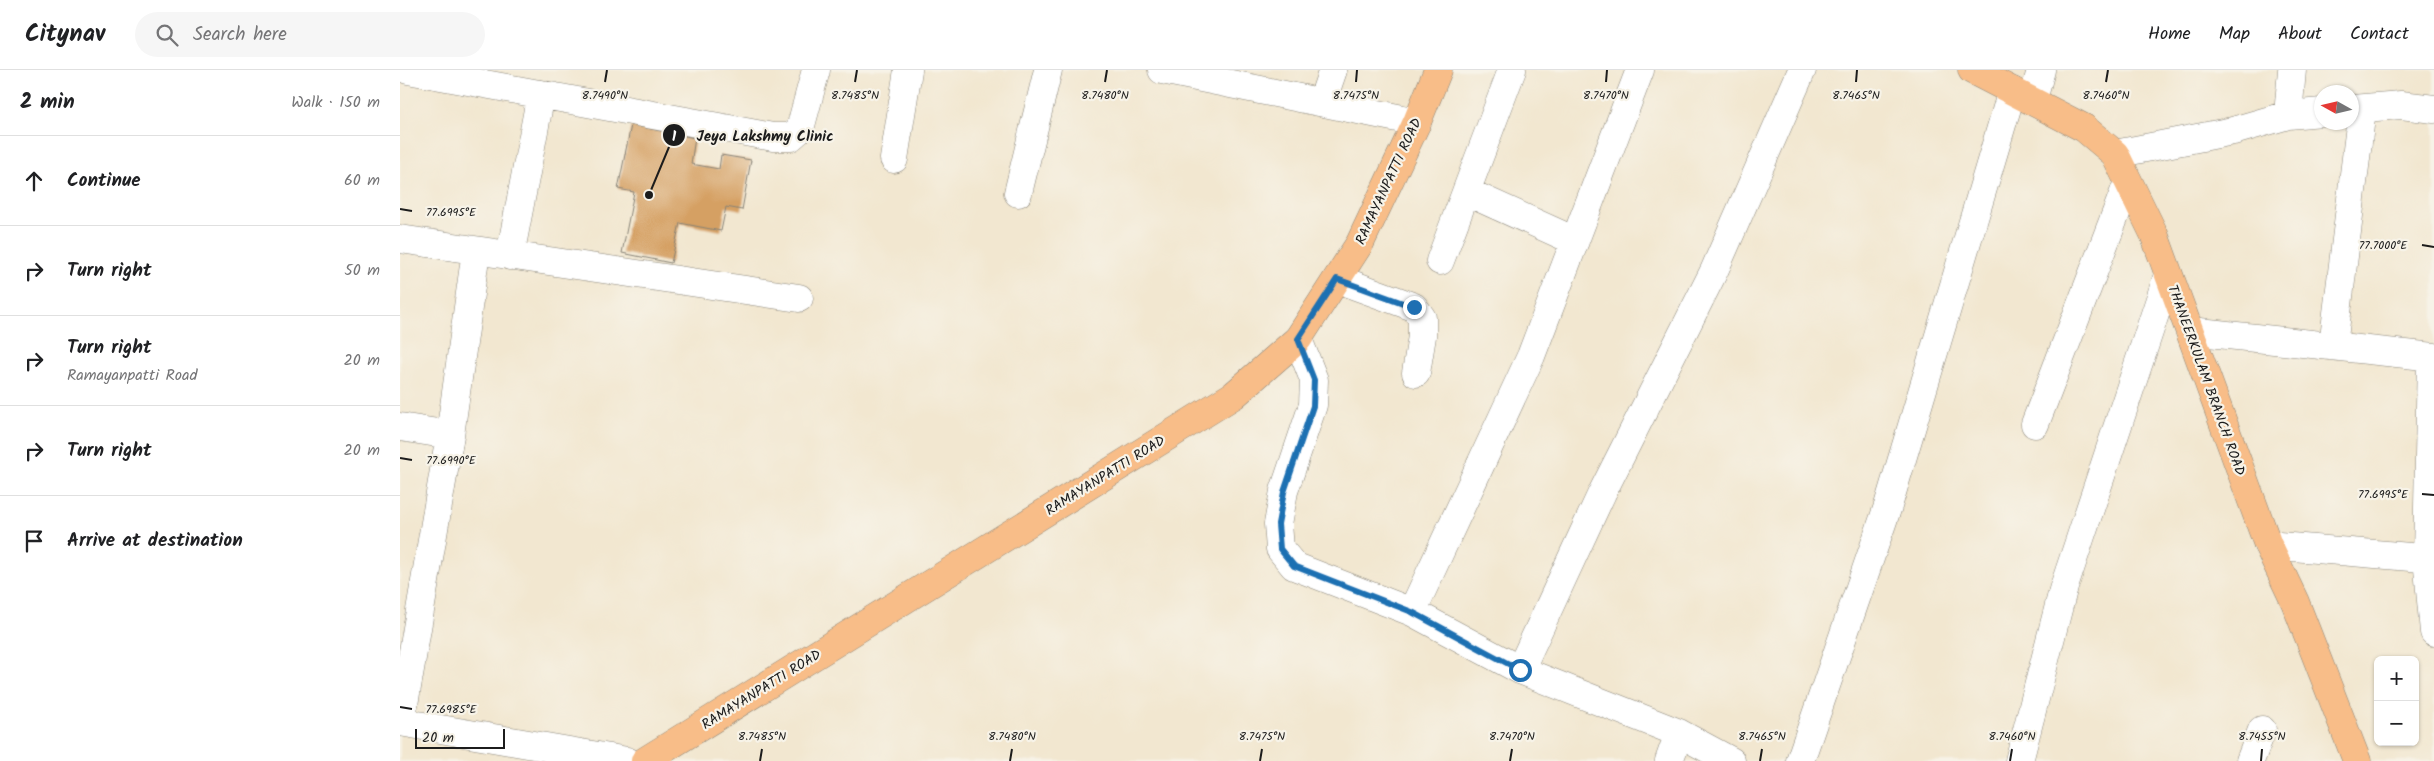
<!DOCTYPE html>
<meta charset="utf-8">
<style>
:root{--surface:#fff;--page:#f6f6f6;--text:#202124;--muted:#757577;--line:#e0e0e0}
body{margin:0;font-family:Kalam,sans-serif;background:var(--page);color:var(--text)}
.controls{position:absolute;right:15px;bottom:15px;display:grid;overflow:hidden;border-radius:8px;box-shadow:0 1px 4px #0004}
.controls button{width:45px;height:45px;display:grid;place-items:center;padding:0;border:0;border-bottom:1px solid var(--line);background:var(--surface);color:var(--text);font:25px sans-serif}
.compass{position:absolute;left:1914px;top:15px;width:45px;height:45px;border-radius:50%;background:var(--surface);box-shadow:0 1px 4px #0004;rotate:278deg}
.scale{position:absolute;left:15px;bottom:12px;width:90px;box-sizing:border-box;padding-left:5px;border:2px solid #1c1c1c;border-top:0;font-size:14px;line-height:18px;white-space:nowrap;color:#1c1c1c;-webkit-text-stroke:4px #f7f3e8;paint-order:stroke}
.stop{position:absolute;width:15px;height:15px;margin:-11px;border:4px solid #1f6fb2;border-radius:50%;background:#fff}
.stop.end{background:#1f6fb2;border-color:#fff;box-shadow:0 1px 5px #0008}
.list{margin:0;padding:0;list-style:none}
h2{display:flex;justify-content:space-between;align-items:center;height:65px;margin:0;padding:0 20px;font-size:21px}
h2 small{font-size:16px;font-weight:400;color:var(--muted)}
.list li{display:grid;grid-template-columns:32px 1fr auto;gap:15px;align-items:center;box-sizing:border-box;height:90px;padding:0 20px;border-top:1px solid var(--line)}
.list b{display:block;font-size:19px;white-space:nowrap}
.list p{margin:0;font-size:16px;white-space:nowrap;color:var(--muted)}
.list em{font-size:16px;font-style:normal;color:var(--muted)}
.icon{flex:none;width:28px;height:28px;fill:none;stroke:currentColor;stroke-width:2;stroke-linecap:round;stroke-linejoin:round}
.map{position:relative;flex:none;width:2034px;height:691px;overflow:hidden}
header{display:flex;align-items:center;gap:30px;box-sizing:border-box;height:70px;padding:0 25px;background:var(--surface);border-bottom:1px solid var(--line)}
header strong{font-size:24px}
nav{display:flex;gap:28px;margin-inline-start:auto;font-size:18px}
.search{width:350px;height:45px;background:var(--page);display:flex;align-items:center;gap:12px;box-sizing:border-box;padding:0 18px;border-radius:28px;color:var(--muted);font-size:19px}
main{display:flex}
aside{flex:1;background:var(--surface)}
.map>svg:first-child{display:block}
.building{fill:#d5a064}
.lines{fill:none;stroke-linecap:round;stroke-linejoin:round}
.minor-casing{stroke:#878276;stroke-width:29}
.major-casing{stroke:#878276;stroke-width:29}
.minor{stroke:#fff;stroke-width:28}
.major{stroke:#f8bd88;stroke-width:28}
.route{stroke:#1f6fb2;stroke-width:6}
.ticks{fill:none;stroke:#1c1c1c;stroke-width:2}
.labels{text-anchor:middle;stroke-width:4.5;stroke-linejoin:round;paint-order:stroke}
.street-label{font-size:14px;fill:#1c1c1c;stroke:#f7f3e8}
.ticks-label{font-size:12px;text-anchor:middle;fill:#1c1c1c;stroke:#f7f3e8;stroke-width:4.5;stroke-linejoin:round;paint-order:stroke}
.leader{fill:none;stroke:#1c1c1c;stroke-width:2}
.callout-dot{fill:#1c1c1c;stroke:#f7f3e8;stroke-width:2}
.mark-label{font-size:15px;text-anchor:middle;font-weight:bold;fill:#fff}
.callout-label{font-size:15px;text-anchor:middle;font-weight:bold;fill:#1c1c1c;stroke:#f7f3e8;stroke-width:4.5;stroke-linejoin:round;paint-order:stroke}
</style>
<header>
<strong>Citynav</strong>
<div class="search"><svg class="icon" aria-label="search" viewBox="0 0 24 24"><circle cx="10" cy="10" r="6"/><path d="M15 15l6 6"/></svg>Search here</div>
<nav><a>Home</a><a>Map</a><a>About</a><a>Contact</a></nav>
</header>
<main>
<aside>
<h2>2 min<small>Walk · 150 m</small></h2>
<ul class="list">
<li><svg class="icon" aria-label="ahead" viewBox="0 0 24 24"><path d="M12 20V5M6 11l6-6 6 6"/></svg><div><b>Continue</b></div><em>60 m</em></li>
<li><svg class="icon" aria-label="right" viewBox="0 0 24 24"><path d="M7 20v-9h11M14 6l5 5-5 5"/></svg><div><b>Turn right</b></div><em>50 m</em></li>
<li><svg class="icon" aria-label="right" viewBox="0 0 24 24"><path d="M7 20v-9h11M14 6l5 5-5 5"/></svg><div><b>Turn right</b><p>Ramayanpatti Road</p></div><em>20 m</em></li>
<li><svg class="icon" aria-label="right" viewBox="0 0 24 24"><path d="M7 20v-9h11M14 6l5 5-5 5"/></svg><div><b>Turn right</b></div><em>20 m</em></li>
<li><svg class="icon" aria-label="arrive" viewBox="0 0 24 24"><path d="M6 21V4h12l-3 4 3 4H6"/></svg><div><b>Arrive at destination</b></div></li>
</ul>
</aside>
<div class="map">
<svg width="2034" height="691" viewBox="0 0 2034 691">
<rect width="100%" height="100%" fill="#f7f3e8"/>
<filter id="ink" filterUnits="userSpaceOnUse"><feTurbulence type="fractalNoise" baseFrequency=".02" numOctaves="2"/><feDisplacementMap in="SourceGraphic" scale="10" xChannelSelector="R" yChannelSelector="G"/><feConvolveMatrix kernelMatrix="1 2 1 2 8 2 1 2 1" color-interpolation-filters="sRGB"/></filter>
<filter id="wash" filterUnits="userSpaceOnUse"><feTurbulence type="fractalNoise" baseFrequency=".0096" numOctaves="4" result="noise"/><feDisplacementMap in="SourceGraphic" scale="20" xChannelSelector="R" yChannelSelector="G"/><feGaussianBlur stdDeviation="1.12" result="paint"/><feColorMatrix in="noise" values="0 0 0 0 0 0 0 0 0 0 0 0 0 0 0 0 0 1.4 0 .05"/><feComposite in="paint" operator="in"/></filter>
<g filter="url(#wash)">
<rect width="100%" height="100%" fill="#f2e7d0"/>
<g id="blocks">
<!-- building -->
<path class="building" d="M231,55L295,68L291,94L319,99L321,85L351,90L342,140L326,137L321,161L280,153L271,193L222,183L234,122L218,119Z"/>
</g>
</g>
<g filter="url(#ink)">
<use href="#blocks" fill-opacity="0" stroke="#878276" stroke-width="1"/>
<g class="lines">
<!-- minor casing -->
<g class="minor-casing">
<path id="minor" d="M8,0L373,67H391L400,59L416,0
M762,0L1017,52
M1633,30L1641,0
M922,32L933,0
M1952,39L2001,35L2034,39
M1888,45L1892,0
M1715,84L1833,61L1888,45L1922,42
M494,89L508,0
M1067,122L1175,171
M618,123L648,0
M0,169L399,228
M110,186L141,24
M1040,191L1112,0
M937,209L1014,237L1022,248V266L1016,303
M1790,261L2034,287
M898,269L914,310L913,335L884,421L878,454L880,479L894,496L1012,542L1120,600L1279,663L1331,691
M1933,276L1962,39
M2031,287L2027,488L2034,562
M1635,354L1728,112
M0,357L50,365
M1868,475L2034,489
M1012,542L1131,286L1240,0
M1120,600L1202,423L1314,201L1402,0
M0,652L227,691
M1,652L50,365L76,181
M1269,691L1279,663
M1400,691L1488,436L1612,21
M1619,691L1663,520L1768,205
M1850,691L1862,660"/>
</g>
<!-- major casing -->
<g class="major-casing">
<path id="major" d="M1572,0L1684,58L1715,84L1754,164L1868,475L1895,532L1957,691
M245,691L834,325L898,269L960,173L1017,52L1038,0"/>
</g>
<!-- minor -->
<use href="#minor" class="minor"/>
<!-- major -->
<use href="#major" class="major"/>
</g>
</g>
<g class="lines" filter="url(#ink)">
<!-- route -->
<path class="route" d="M1014,237L937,209L898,269L914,310L913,336L884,422L878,454L880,479L894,496L1012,542L1120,600"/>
</g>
<!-- ticks -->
<path class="ticks" d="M205,12L207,0M455,12L457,0M705,12L707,0M956,12L957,0M1206,12L1207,0M1456,12L1457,0M1706,12L1708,0M0,139L12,141M2022,175L2034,177M0,388L12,390M2022,424L2034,425M0,637L12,639M360,691L362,679M610,691L612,679M860,691L862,679M1110,691L1112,679M1360,691L1362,679M1610,691L1612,679M1861,691L1862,679"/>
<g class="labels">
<!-- street labels -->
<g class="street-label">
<text transform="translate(988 111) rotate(-65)" y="5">RAMAYANPATTI ROAD</text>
<text transform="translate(1807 310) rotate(70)" y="5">THANEERKULAM BRANCH ROAD</text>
<text transform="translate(705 405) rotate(-32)" y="5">RAMAYANPATTI ROAD</text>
<text transform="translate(361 619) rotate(-32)" y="5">RAMAYANPATTI ROAD</text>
</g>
</g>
<g class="ticks-label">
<text x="205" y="29">8.7490°N</text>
<text x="455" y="29">8.7485°N</text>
<text x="705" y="29">8.7480°N</text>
<text x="956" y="29">8.7475°N</text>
<text x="1206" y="29">8.7470°N</text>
<text x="1456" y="29">8.7465°N</text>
<text x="1706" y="29">8.7460°N</text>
<text x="51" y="146">77.6995°E</text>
<text x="1983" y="179">77.7000°E</text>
<text x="51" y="394">77.6990°E</text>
<text x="1983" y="428">77.6995°E</text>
<text x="51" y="643">77.6985°E</text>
<text x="362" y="670">8.7485°N</text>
<text x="612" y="670">8.7480°N</text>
<text x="862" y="670">8.7475°N</text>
<text x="1112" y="670">8.7470°N</text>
<text x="1362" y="670">8.7465°N</text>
<text x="1612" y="670">8.7460°N</text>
<text x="1862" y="670">8.7455°N</text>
</g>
<!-- callouts -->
<path class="leader" d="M249 125L274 65"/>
<g class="callout-dot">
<circle cx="249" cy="125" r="5"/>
<circle cx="274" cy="65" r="12"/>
</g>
<g class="mark-label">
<text x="274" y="71">1</text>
</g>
<g class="callout-label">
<text x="365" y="71">Jeya Lakshmy Clinic</text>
</g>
</svg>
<div class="controls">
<button>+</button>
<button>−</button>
</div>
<svg class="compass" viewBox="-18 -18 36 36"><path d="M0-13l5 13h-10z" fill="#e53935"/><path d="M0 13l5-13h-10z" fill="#757577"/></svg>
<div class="scale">20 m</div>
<div class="stop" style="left:1120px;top:600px"></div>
<div class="stop end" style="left:1014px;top:237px"></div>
</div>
</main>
